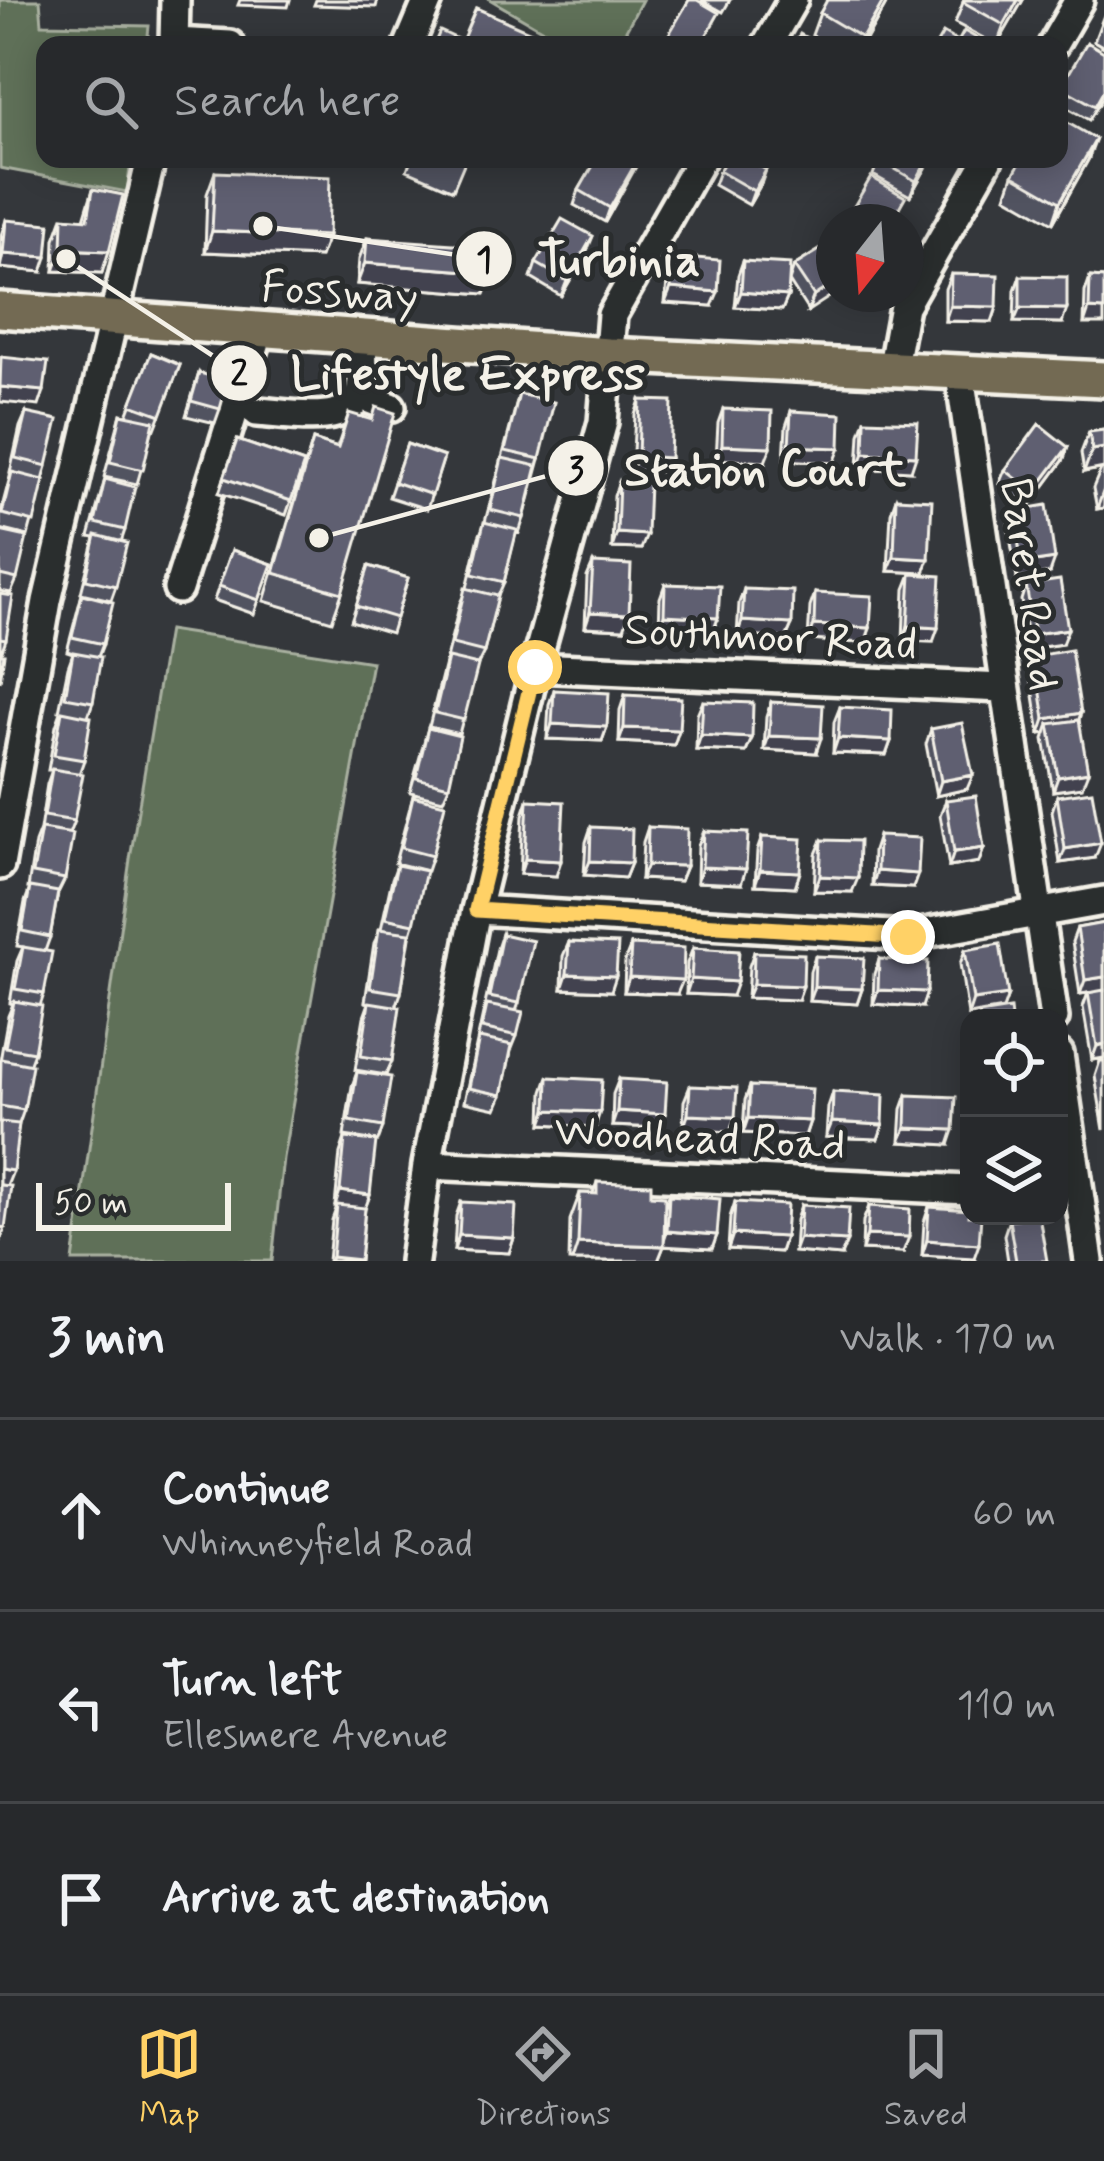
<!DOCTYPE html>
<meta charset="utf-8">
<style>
:root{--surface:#27292c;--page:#333538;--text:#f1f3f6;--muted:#a4a6a9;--line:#434548;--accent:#ffd166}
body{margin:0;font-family:Mynerve,sans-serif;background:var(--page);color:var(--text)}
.controls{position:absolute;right:36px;bottom:36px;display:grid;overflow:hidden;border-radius:24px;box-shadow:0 6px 30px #0003}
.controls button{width:108px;height:108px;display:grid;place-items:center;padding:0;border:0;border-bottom:3px solid var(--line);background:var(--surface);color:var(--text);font:60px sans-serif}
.compass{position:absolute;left:816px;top:204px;width:108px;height:108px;border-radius:50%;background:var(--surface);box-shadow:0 6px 30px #0003;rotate:197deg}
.scale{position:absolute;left:36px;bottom:30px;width:195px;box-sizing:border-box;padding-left:12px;border:6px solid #f4f1e8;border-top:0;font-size:33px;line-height:42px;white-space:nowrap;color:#f4f1e8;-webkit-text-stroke:9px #2a2d2e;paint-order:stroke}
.stop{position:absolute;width:36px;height:36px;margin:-27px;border:9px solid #ffd166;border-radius:50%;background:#fff}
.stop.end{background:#ffd166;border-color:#fff;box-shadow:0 3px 12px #0008}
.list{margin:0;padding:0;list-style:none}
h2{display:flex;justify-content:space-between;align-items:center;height:156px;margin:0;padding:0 48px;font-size:51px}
h2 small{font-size:39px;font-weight:400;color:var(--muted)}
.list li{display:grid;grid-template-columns:78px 1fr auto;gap:36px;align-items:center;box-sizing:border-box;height:192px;padding:0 48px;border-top:3px solid var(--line)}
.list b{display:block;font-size:45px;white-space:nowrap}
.list p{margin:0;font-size:39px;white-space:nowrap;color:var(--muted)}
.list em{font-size:39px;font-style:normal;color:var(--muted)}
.icon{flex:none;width:66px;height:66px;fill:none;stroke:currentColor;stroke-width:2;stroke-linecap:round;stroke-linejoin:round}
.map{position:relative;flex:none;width:1104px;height:1261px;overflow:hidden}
.search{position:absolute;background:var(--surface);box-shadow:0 6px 30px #0003;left:36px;right:36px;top:36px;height:132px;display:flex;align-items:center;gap:30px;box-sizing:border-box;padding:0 42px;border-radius:24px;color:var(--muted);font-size:45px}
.sheet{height:732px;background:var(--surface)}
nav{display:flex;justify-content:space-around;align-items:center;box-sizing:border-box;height:168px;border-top:3px solid var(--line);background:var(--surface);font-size:33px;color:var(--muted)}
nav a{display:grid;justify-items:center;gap:6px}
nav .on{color:var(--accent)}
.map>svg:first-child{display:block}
.green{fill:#5e7059;stroke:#a9b0a0;stroke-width:3}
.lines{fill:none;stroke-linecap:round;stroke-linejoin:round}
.minor-casing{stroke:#f4f1e8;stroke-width:36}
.major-casing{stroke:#f4f1e8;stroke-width:42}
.minor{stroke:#2a2d2e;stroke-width:27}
.major{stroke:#736b52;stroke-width:33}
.wall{fill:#515261;stroke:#f4f1e8;stroke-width:3}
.shaded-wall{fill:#42424f;stroke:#f4f1e8;stroke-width:3}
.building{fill:#5e5f71;stroke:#f4f1e8;stroke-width:3}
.route{stroke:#ffd166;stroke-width:15}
.labels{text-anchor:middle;stroke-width:10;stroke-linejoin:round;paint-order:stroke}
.street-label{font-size:45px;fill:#f4f1e8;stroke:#2a2d2e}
.leader{fill:none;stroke:#f4f1e8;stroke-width:4.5}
.callout-dot{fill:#f4f1e8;stroke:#2a2d2e;stroke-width:4.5}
.mark-label{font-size:36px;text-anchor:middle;font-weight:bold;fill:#111}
.callout-label{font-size:48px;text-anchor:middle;font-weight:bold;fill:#f4f1e8;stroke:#2a2d2e;stroke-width:10;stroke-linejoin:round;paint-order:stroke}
</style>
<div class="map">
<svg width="1104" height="1261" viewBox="0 0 1104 1261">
<rect width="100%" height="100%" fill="#34373b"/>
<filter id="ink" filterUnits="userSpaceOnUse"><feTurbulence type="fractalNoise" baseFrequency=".00833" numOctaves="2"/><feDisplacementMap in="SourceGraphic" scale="24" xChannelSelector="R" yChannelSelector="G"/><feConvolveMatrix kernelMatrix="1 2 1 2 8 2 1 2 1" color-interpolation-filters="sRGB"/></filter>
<g filter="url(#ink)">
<!-- green -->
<path class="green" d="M0,0H40L42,24L149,26L147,45H45V159H131L127,192L0,168Z
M491,0H642L618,45H569Z
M168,630L372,662L283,1158L272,1261H73L130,859Z"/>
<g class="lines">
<!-- minor casing -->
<g class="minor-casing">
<path id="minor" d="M174,42L230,45
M174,45L175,0
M409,45L428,0
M767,45L793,0
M1053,45L1079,0
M892,371L904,306L988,159
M960,375L1054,1018
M359,395L391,407
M257,412C284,413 346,427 359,395C365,380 362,353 362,336
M178,589L260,329
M535,667L1003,688
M0,865L47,601L151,159
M476,910L908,936L1104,901
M1059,1054L1089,1261
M427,1165L969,1190
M414,1261L427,1165L476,910L535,667L603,422L612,315L701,159"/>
</g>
<!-- major casing -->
<g class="major-casing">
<path id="major" d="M0,310L608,355L1104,379"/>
</g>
<!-- minor -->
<use href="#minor" class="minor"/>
<!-- major -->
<use href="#major" class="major"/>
</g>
<!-- wall -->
<path class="wall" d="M701,0H730L723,12Z
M964,0H1023L997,45L955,23Z
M885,6L863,45H830L812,35L820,13Z
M1104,15V47L1094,41Z
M1104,52V96L1089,120L1059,103V93L1061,87Z
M411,159H466L453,190L407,170Z
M597,159H639L605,222L574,205L579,190Z
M879,159H931L910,196L873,175Z
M1088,160L1053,223L1006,196L1013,175Z
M719,171L761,184L749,205L714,185Z
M215,172L328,236L320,257L205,252L207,194Z
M93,189L102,273L54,271L55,239L63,217L84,219Z
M6,220L42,272L0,268L1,235Z
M367,238L493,273L485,294L357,284L359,259Z
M834,241L808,311L789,281L794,266Z
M587,251L561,296L531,278L536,263Z
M673,256L712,306L665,303L668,271Z
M743,261L788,296L782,310L735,307L738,275Z
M951,274L997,307L992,322L945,321V289Z
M1020,276L1062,323L1014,322L1015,290Z
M1090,277L1104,278L1084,324L1085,292Z
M151,353L180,365L155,429L153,428L137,484L104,477L121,414L127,415Z
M199,373L220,409L215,423L186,416Z
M519,394L540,459L524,518L519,533L516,532L504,582L498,596L484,652L477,666L459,734L429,727L460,603L467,588L479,537L485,522Z
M640,400L670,458L664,472L632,470L635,415Z
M723,409L765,462L716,459L718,423Z
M791,411L834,463L784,460L786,426Z
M26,413L47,466L28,536L0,529V515L11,473H10L20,427Z
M349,413L342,593L332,621L264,601L313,440L337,448Z
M865,420L911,471L858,468L860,434Z
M1104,430V508L1097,509L1093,488L1101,469L1084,472L1081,453L1089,432Z
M237,440L304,463L286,515L219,493Z
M407,444L444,457L427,509L389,497Z
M1068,447L1063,461L1029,507L999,484L1005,470Z
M105,479L125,530L121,542L116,586L111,600L81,593L95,538L89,537Z
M619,482L641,549L612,548L614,496Z
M896,498L924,573L888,571L891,513Z
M1013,511L1050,573L1017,579L1008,525Z
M0,531L17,579L11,593L0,591Z
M232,550L272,564L254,614L214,600Z
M593,563L624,629L585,627L587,577Z
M369,566L408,578L391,633L351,621Z
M911,574L933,642L903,641L905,589Z
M665,584L718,618L713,632L659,629L660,598Z
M1026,585L1062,644L1029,649L1021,600Z
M744,589L792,624L786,638L737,636L739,603Z
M815,593L870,628L865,643L808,640L810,607Z
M0,594L6,639L1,653H0Z
M82,594L103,644L98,657L93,702L88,716L84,760L79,774L74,821L69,834L65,879L58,893L50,937L45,951L44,994L40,1006L34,1052L29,1065L24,1110L19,1124L7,1186L5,1228L0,1242V1061L8,1016L13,1004L10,1003L17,961L23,947L17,946L25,902L30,888H28L35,843L40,830L47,784L52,770H48L56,726L61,712L59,711L68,667L73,653L67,651Z
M1035,656L1079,720L1082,787L1053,791L1044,739L1046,733L1040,734L1030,670Z
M554,690L607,727L602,741L547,739L549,704Z
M625,695L679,730L674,745L619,742L620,710Z
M703,701L752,738L746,752L696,750L697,715Z
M771,702L816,753L764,750L766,717Z
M840,707L891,741L886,755L833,753L834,722Z
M428,728L449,786L443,800L410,792Z
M931,729L967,789L936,796L926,744Z
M413,796L432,856L427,871L395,863Z
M1057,796L1095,858L1060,863L1052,811Z
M528,800L556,876L520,874L523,815Z
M946,800L984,848L979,862L949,867L940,815Z
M591,827L631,863L625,878L584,875L586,842Z
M648,827L686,866L680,881L641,879L643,842Z
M704,831L741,884L697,882L698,845Z
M878,836L913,888L872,886L873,851Z
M762,837L800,872L795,887L755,885L757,851Z
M822,840L852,892L814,891L816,854Z
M397,865L414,924L410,937L401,993L396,1007L392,1061L386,1075L355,1070L364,1017L369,1003L365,1002L374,943L381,929L392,879Z
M1104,923V1058L1092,1060L1083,1007L1088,993L1080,994L1072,942L1077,928Z
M502,934L519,1003L516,1011L517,1036L511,1051L502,1095L496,1109L464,1102L497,949Z
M569,942L611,991L562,989L563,956Z
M631,945L677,994L624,992L625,960Z
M693,948L732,996L686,994L687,963Z
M965,950L1008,995L1003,1009L968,1015L960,964Z
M754,952L798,1000L747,998L749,966Z
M815,956L862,989L857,1004L809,1001L810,971Z
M879,959L922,1007L873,1004L874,974Z
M1100,1061H1104V1130L1095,1076Z
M357,1072L383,1127L378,1141L344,1136L352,1086Z
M548,1077L595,1127L542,1124L543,1092Z
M619,1079L660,1128L612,1126L613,1094Z
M690,1086L730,1132L683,1129L684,1101Z
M750,1086L810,1121L805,1136L743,1133L745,1100Z
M833,1092L883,1125L878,1139L826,1137L828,1107Z
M907,1095L949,1145L900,1142L902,1109Z
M969,1108V1145H966Z
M345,1138L370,1195L365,1208L360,1261H328L332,1220L337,1206H335L340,1153Z
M597,1182L651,1195L665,1207L669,1195L717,1235L712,1249L664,1246L658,1261H569L570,1220L580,1193H593Z
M461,1202L514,1238L509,1253L454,1250L456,1216Z
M735,1202L785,1237L780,1252L728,1249L730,1217Z
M801,1205L841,1256L794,1252L796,1220Z
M869,1206L903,1252L862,1250L863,1221Z
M929,1207L974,1258L922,1255L924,1222Z
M1009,1220L1047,1261H1008L1004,1235Z"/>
<!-- shaded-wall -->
<path class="shaded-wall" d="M240,0H290L288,7L238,5Z
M316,0H378L376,7L314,5Z
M884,0H887L885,6L863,45H860Z
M1018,0H1023L997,45L1004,25Z
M1096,139L1088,160L1053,223L1060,202Z
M638,159H639L637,165L605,222L610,208Z
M928,159H931L910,196L916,181Z
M766,170L761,184L749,205L754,191Z
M212,231L328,236L320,257L205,252Z
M593,236L587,251L561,296L567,281Z
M62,249L109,251L102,273L54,271Z
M3,254L47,257L42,272L0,268Z
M365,263L493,273L485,294L357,284Z
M834,283V294L808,311L814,296Z
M671,288L718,292L712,306L665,303Z
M741,292L788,296L782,310L735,307Z
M950,306L997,307L992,322L945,321Z
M1020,308L1067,309L1062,323L1014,322Z
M1089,309L1104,310V324H1084Z
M0,387L44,391L39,406L0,402Z
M722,445L771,447L765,462L716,459Z
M789,446L840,448L834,463L784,460Z
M1068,447L1063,461L1029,507L1034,492Z
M1104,448V468L1084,472L1092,450Z
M864,453L916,456L911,471L858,468Z
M638,456L670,458L664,472L632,470Z
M1104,489V508L1097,509Z
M617,533L647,535L641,549L612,548Z
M894,557L929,559L924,573L888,571Z
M1055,559L1050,573L1017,579L1022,564Z
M590,612L629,614L624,629L585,627Z
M664,615L718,618L713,632L659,629Z
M742,621L792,624L786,638L737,636Z
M814,625L870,628L865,643L808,640Z
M908,626L938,628L933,642L903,641Z
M1068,629L1062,644L1029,649L1034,634Z
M1081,713L1076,728L1049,724L1046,733L1040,734L1045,719Z
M552,724L607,727L602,741L547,739Z
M624,728L679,730L674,745L619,742Z
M701,735L752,738L746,752L696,750Z
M769,736L821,738L816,753L764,750Z
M838,738L891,741L886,755L833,753Z
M1088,772L1082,787L1053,791L1058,777Z
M973,775L967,789L936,796L941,781Z
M1101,843L1095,858L1060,863L1065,849Z
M984,848L979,862L949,867L954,852Z
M525,859L561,861L556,876L520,874Z
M590,861L631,863L625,878L584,875Z
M647,865L686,866L680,881L641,879Z
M702,867L746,869L741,884L697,882Z
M760,870L800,872L795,887L755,885Z
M877,871L918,874L913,888L872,886Z
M820,876L858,878L852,892L814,891Z
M567,974L616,976L611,991L562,989Z
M629,977L683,980L677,994L624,992Z
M1104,977V991L1080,994L1085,980Z
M691,979L737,982L732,996L686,994Z
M753,984L803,986L798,1000L747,998Z
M814,987L862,989L857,1004L809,1001Z
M878,990L927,992L922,1007L873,1004Z
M1008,995L1003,1009L968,1015L973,1000Z
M1104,1044V1058L1092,1060L1097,1046Z
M547,1110L600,1112L595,1127L542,1124Z
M617,1111L665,1114L660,1128L612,1126Z
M688,1115L735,1117L730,1132L683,1129Z
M748,1118L810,1121L805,1136L743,1133Z
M832,1122L883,1125L878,1139L826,1137Z
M906,1128L954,1130L949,1145L900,1142Z
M0,1169L13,1171L7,1186L0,1185Z
M340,1191L370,1195L365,1209L335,1206Z
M667,1231L717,1235L712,1249L662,1246Z
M733,1234L785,1237L780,1252L728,1249Z
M459,1235L514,1238L509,1253L454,1250Z
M867,1235L909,1237L903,1252L862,1250Z
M799,1238L847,1241L841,1256L794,1252Z
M927,1240L979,1244L974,1258L922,1255Z
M578,1243L664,1246L658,1261H572Z
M332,1257L360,1260L330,1261Z"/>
<!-- building -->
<path class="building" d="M689,0H697L719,13L701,45H672L665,41Z
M827,0H884L862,38L820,13Z
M964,0H1018L1004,25L963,2Z
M476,8L561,45H434L440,31L462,41Z
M964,31L989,45H936L943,33L958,42Z
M800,34L819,45H794Z
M1087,42L1104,52V90L1095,106L1061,87Z
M1059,118L1096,139L1060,202L1013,175L1022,159H1059Z
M597,159H638L610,208L579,190Z
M726,159H747L766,170L754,191L719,171Z
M879,159H928L916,181L879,160Z
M215,172L330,177L328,236L212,231Z
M871,177L905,197L891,222H849L846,220Z
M93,189L123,195L109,251L62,249L63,217L88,219Z
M562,219L593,236L567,281L536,263Z
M6,220L50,224L47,257L3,254Z
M367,238L495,247L493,273L365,263Z
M834,241V283L814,296L794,266Z
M673,256L720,260L718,292L671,288Z
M743,261L790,264L788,296L741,292Z
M951,274L998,275L997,307L950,306Z
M1020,276L1067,277V309L1020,308Z
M1090,277L1104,278V310L1089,309Z
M151,353L180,365L161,415L131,404Z
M1,357L48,362L44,391L0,387Z
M199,373L228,380L220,409L191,401Z
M519,394L554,402L540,459L505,451Z
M640,400L672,401L670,458L638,456Z
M376,407L395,413L342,593L274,573L313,440L338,448L349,413L372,420Z
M723,409L772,411L771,447L722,445Z
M791,411L841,414L840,448L789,446Z
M26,413L58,420L47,466L15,458Z
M121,414L154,421L143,470L110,462Z
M865,420L918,422L916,456L864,453Z
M1039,424L1068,447L1034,492L1005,470Z
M1104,430V448L1092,450L1089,432Z
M237,440L304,463L291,501L224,478Z
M407,444L444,457L432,495L394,482Z
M502,458L537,466L524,518L490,510Z
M12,472L44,480L34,522L2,514Z
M105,479L135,487L125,530L95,523Z
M619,482L649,483L647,535L617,533Z
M896,498L932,500L929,559L894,557Z
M1047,505L1055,559L1022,564L1013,511Z
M484,522L517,530L504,582L472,574Z
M0,531L27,537L17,579L0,575Z
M96,535L127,543L116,586L86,579Z
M232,550L272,564L259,600L219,586Z
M593,563L631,565L629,614L590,612Z
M369,566L408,578L396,618L356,606Z
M911,574L941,576L938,628L908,626Z
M1060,580L1068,629L1034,634L1026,585Z
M665,584L720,586L718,618L664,615Z
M465,588L498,596L484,652L452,644Z
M744,589L793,591L792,624L742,621Z
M815,593L872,596L870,628L814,625Z
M0,594L13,596L6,639L0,638Z
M82,594L113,602L103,644L72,637Z
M1071,650L1081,713L1045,719L1035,656Z
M73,652L101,657L93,702L65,697Z
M0,654H4L0,681Z
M448,658L478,665L464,720L435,713Z
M554,690L609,693L607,727L552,724Z
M625,695L681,698L679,730L624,728Z
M703,701L753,703L752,738L701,735Z
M771,702L823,705L821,738L769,736Z
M840,707L892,710L891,741L838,738Z
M62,711L91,717L84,760L54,755Z
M1079,720L1088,772L1058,777L1049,724Z
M962,723L973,775L941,781L931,729Z
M428,728L460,736L449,786L416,778Z
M52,769L83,774L74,821L44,816Z
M1092,791L1101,843L1065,849L1057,796Z
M413,796L445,804L432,856L401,848Z
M976,796L984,848L954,852L946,800Z
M528,800L564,802L561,861L525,859Z
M591,827L632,829L631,863L590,861Z
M648,827L687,829L686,866L647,865Z
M41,829L73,834L65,879L33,873Z
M704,831L748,833L746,869L702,867Z
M878,836L920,838L918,874L877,871Z
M762,837L802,839L800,872L760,870Z
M822,840L859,841L858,878L820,876Z
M397,865L426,871L414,924L385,918Z
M30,887L58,892L50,937L22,931Z
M1104,923V977L1085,980L1077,928Z
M379,929L410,933L401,993L370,988Z
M502,934L533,941L519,1003L489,997Z
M569,942L618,944L616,976L567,974Z
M1000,944L1008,995L973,1000L965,950Z
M631,945L684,948L683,980L629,977Z
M23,947L52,952L44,994L15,989Z
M693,948L739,951L737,982L691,979Z
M754,952L804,954L803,986L753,984Z
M815,956L864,958L862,989L814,987Z
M879,959L928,961L927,992L878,990Z
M1104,990V1044L1097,1046L1088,993Z
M14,1001L42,1006L34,1052L5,1047Z
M369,1002L400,1007L392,1061L361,1056Z
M487,1005L523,1012L517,1036L482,1028Z
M1010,1009L1011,1018H980L979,1014Z
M479,1038L512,1045L502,1095L469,1088Z
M1,1059L32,1065L24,1110L0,1106Z
M357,1072L391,1077L383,1127L349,1121Z
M548,1077L602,1080L600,1112L547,1110Z
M619,1079L667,1082L665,1114L617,1111Z
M690,1086L737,1088L735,1117L688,1115Z
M750,1086L812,1089L810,1121L748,1118Z
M833,1092L884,1095L883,1125L832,1122Z
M907,1095L956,1097L954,1130L906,1128Z
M0,1122L19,1124L13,1171L0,1169Z
M345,1138L376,1141L370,1195L340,1191Z
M597,1182L651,1184V1195L665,1196L664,1246L578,1243L580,1193L597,1194Z
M0,1185L11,1186L5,1228L0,1227Z
M669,1195L720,1199L717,1235L667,1231Z
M461,1202L516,1205L514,1238L459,1235Z
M735,1202L787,1205L785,1237L733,1234Z
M337,1205L365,1208L360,1260L332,1257Z
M801,1205L849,1208L847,1241L799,1238Z
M869,1206L910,1209L909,1237L867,1235Z
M929,1207L969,1210V1216H981L979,1244L927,1240Z
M1039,1216L1047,1261H1016L1009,1220Z"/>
</g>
<g class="lines" filter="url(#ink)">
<!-- route -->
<path class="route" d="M535,667L476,910L908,937"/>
</g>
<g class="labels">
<!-- street labels -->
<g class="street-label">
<text transform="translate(340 290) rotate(4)" y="16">Fossway</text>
<text transform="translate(1032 584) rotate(82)" y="16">Baret Road</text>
<text transform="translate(771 635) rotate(3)" y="16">Southmoor Road</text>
<text transform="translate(700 1136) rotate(3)" y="16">Woodhead Road</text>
</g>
</g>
<!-- callouts -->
<path class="leader" d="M263 226L484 259M66 259L239 373M319 538L576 468"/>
<g class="callout-dot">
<circle cx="263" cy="226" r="12"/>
<circle cx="66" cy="259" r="12"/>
<circle cx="319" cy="538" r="12"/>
<circle cx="484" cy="259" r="30"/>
<circle cx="239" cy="373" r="30"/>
<circle cx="576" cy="468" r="30"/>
</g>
<g class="mark-label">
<text x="484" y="271">1</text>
<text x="239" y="385">2</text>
<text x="576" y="481">3</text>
</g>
<g class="callout-label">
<text x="619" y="275">Turbinia</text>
<text x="468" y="389">Lifestyle Express</text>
<text x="765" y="485">Station Court</text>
</g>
</svg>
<div class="controls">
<button><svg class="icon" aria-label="locate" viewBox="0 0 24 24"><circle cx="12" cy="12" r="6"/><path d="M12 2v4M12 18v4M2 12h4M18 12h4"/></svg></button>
<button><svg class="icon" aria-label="layers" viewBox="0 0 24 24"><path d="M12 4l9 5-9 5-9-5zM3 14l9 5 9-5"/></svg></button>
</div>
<svg class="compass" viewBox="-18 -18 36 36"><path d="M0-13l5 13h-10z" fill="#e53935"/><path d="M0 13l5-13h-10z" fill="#a4a6a9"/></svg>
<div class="scale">50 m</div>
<div class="stop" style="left:535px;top:667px"></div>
<div class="stop end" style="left:908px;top:937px"></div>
<div class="search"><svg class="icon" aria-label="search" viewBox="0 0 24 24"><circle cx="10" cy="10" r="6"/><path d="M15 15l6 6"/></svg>Search here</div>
</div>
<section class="sheet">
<h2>3 min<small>Walk · 170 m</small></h2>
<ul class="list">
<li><svg class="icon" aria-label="ahead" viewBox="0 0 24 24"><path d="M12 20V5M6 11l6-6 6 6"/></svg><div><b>Continue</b><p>Whinneyfield Road</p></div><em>60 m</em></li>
<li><svg class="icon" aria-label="left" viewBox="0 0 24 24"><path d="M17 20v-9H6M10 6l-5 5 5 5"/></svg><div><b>Turn left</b><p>Ellesmere Avenue</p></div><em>110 m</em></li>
<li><svg class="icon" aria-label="arrive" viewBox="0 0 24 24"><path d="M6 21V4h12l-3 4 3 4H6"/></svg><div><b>Arrive at destination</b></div></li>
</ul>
</section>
<nav>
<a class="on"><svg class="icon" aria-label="map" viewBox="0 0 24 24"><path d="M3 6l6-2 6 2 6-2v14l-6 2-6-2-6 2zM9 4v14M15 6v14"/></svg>Map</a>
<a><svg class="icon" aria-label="directions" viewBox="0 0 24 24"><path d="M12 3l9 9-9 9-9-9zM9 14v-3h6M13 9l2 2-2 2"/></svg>Directions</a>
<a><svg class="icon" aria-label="saved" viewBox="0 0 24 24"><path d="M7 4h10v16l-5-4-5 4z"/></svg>Saved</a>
</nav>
